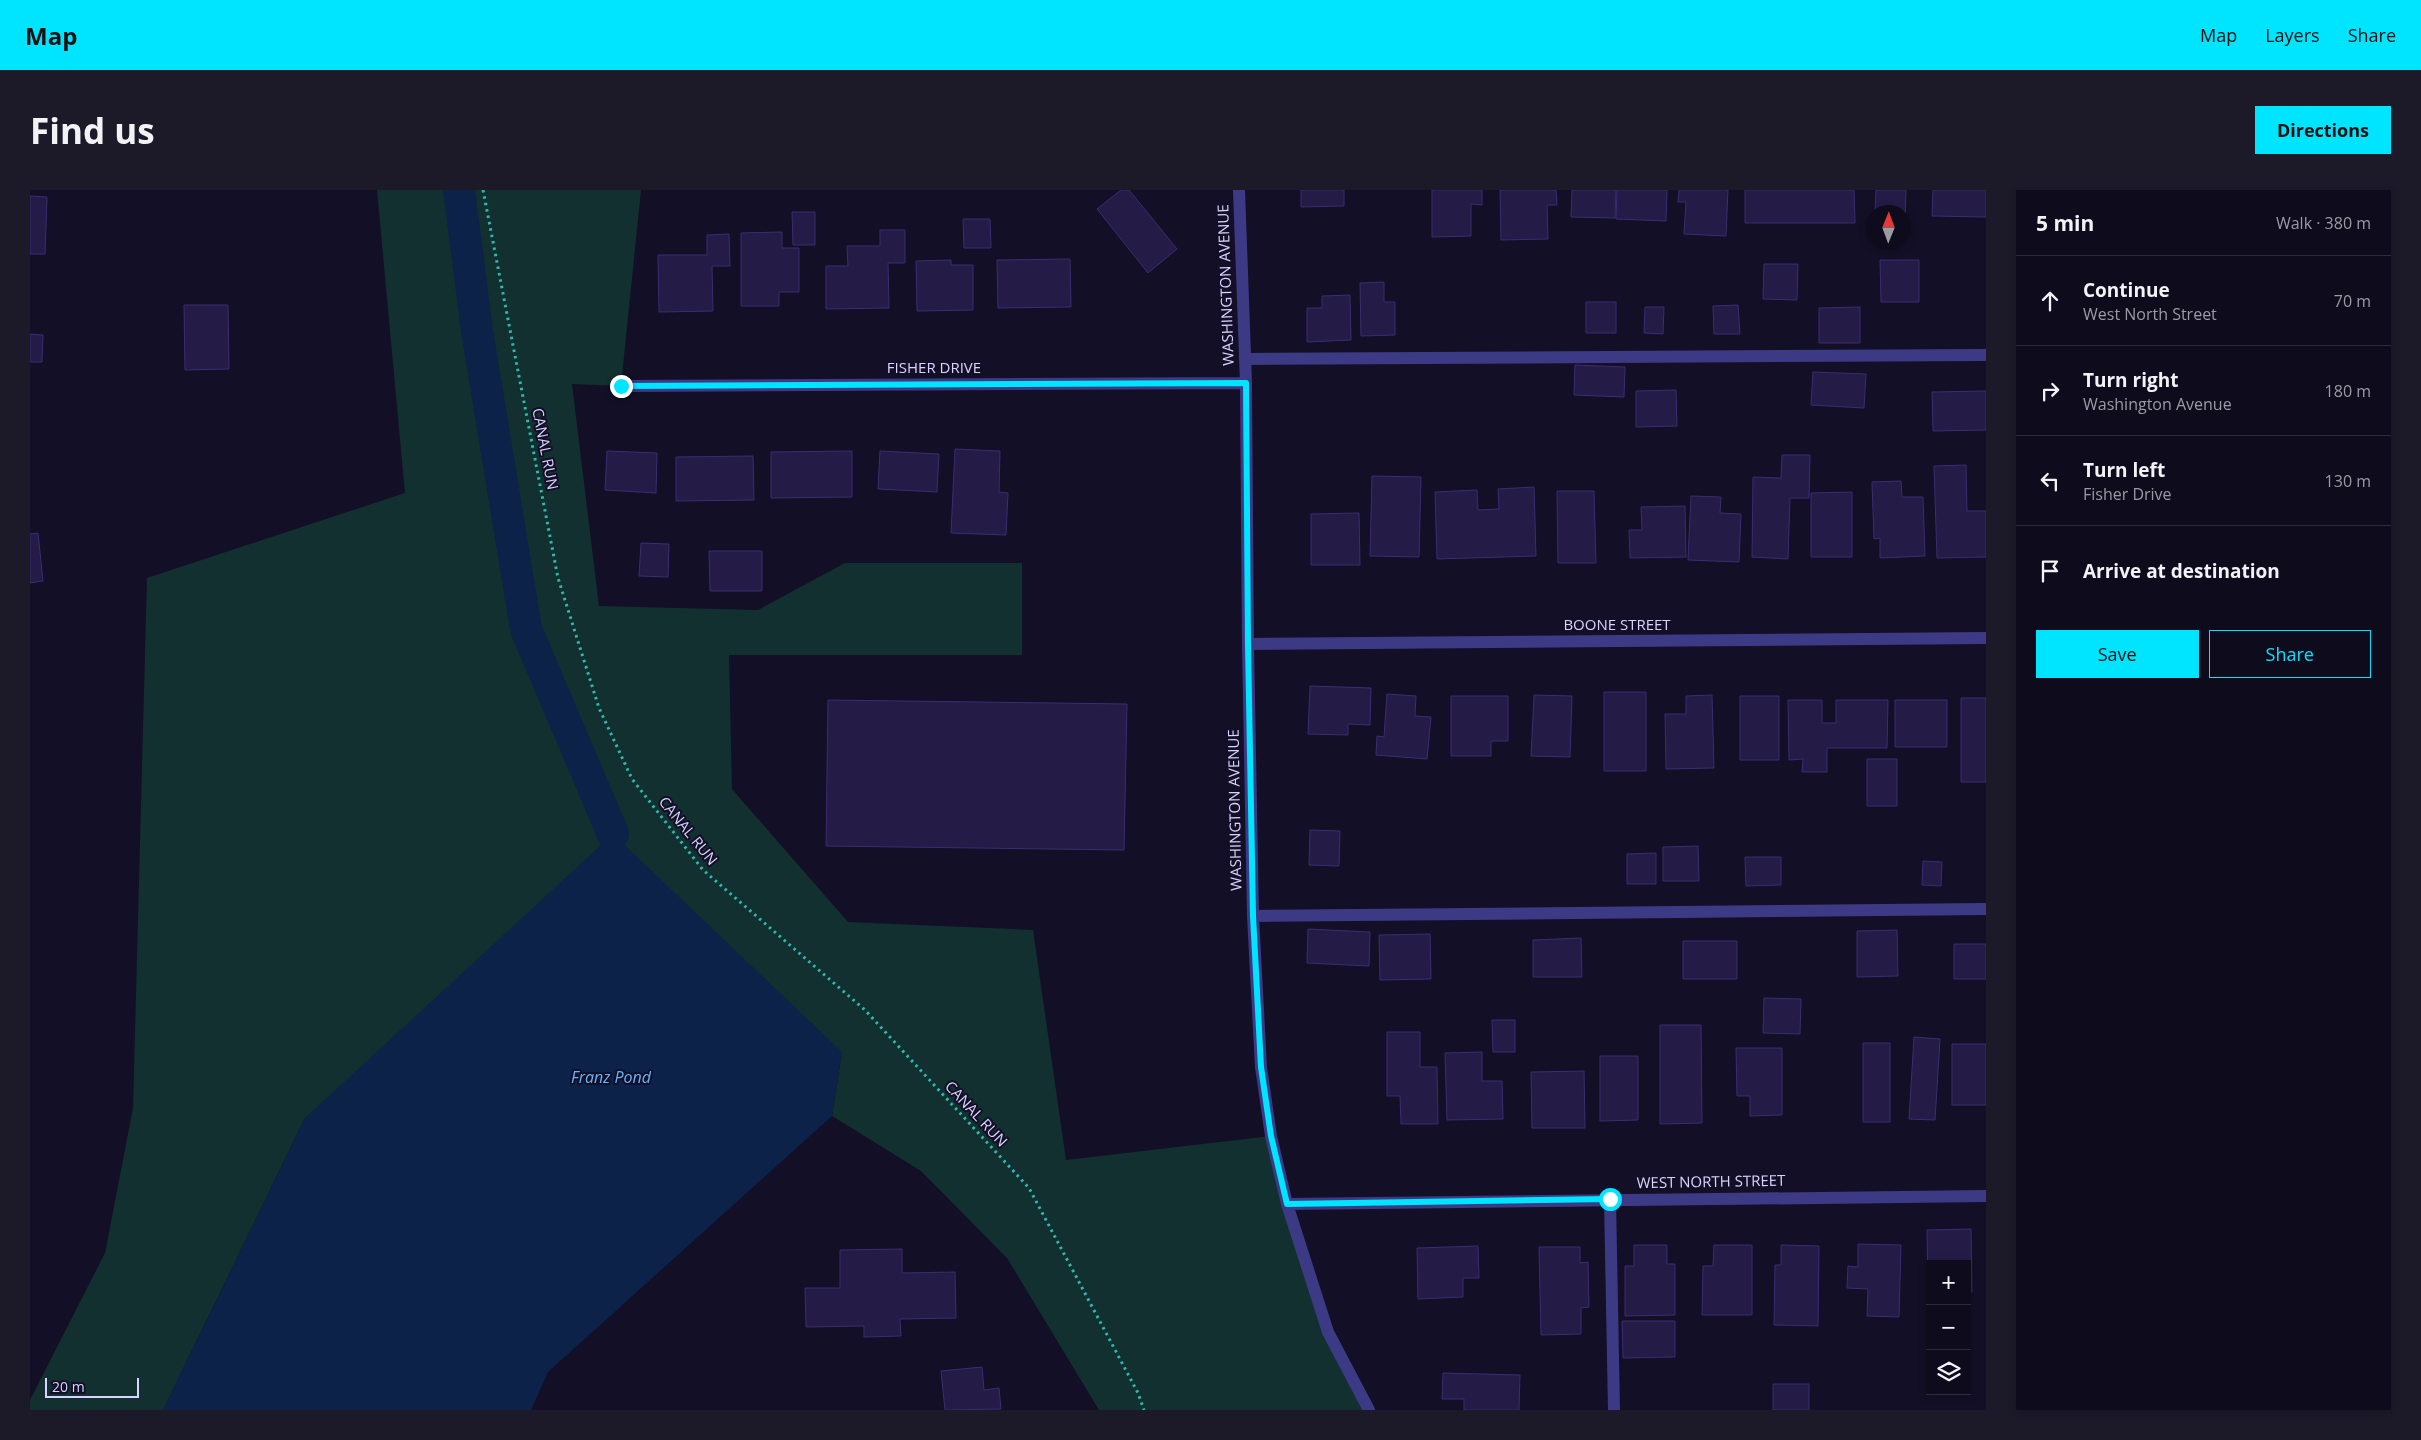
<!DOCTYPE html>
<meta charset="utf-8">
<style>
:root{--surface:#0e0b1c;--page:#1c1929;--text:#f1f3f6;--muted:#9b9ba3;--line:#2e2b3b;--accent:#00e5ff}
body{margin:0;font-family:"Open Sans",sans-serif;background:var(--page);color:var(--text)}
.controls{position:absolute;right:15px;bottom:15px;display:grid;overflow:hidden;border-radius:0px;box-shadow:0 2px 8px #0003}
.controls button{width:45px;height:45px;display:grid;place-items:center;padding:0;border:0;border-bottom:1px solid var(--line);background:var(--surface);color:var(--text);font:25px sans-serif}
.compass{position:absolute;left:1836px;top:15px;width:45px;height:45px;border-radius:50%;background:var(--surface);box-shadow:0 2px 8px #0003;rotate:1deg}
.scale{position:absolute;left:15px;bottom:12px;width:94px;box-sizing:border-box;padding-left:5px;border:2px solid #d9d4ff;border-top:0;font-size:14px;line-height:18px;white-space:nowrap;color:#d9d4ff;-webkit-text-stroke:4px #130f26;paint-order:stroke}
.stop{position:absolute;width:15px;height:15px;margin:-11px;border:4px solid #00e5ff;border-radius:50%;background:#fff}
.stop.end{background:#00e5ff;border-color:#fff;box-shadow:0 1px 5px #0008}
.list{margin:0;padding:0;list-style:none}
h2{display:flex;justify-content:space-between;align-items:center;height:65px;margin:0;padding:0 20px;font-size:21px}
h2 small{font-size:16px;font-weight:400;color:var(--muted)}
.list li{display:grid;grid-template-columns:32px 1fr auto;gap:15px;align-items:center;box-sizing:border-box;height:90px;padding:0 20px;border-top:1px solid var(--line)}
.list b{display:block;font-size:19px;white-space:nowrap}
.list p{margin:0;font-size:16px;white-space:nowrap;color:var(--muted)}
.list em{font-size:16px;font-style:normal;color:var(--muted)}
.actions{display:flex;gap:10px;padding:15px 20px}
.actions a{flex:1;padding:11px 0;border:1px solid var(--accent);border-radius:0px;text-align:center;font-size:18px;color:var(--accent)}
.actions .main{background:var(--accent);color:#111}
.icon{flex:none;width:28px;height:28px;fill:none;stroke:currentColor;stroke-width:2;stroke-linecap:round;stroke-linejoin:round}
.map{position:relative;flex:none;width:1956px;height:1220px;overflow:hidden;border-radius:0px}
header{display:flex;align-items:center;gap:30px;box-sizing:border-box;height:70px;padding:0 25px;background:var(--accent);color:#111}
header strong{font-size:24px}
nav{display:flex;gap:28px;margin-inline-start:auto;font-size:18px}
.intro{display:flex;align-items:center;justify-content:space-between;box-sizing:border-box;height:120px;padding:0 30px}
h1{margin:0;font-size:35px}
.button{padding:12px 22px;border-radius:0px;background:var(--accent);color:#111;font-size:18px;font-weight:700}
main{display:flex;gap:30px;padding:0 30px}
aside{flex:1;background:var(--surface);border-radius:0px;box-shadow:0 2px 8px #0003}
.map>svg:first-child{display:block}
.green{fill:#12302f}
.water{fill:#0c2248}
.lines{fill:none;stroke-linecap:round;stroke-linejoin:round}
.canal{stroke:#0c2248;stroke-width:32}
.building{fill:#241b47;stroke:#3b2d73}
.path{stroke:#2fb8b0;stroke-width:3;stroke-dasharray:2.5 4;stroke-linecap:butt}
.lane{stroke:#3d3a85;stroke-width:12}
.street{stroke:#3d3a85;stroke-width:12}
.route{stroke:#00e5ff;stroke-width:6}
.labels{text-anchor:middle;stroke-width:4;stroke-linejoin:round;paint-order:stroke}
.street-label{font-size:15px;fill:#d9d4ff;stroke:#130f26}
.water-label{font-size:16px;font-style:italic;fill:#62b6ff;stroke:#130f26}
</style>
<header>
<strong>Map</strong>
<nav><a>Map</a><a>Layers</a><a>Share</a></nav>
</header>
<div class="intro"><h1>Find us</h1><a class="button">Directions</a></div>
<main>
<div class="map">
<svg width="1956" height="1220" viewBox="0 0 1956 1220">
<rect width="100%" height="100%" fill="#130f26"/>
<!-- green -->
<path class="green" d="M347,0H611L591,196L542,194L569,416L728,420L815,373H992V465H699L702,599L818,732L1003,740L1036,970L1241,946L1298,1142L1339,1220H1069L977,1068L891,981L802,926L812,862L275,928L133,1220H0V1210L75,1063L103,918L117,388L375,303Z"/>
<!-- water -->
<path class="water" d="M583,644L812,862L802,926L518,1182L501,1220H133L275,928Z"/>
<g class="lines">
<!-- canal -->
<path class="canal" d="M429,0L447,141L496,439L583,644"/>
</g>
<!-- building -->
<path class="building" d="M1091,0H1099L1147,59L1118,83L1067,19Z
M1271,0H1314V16L1271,17Z
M1402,0H1452V15L1441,14V46L1402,47Z
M1470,0H1526L1527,15H1517L1518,49L1471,50Z
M1542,0H1586L1585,28L1541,27Z
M1587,0H1637L1636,31L1586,29Z
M1649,0H1698L1696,46L1654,44L1656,12H1648Z
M1715,0H1824L1825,33H1715Z
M1846,0H1876L1875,29L1874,22H1845Z
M1903,0H1956V27L1902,26Z
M0,6L17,7L15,64H0Z
M762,22H785V55H763Z
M933,29H960L961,58H934Z
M850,40H875V73H858L859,118L796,119V76H818L817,56H850Z
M752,42V58H769V102H749V116H711V43Z
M699,44L700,76H682L683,121L629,122L628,65H677V45Z
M1040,69L1041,117L968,118L967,70Z
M921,70V75H943V120L887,121L886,71Z
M1850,70H1889V112H1851Z
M1734,74H1768L1767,110L1733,109Z
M1354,92V112H1365V145L1331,146L1330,93Z
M1320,105L1321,150L1277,152V118H1292V106Z
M1556,112H1586V143H1556Z
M154,115H198L199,179L155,180Z
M1708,115L1710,144H1684L1683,116Z
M1615,117H1634L1633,144L1614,143Z
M1830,117V153H1789V118Z
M0,144L13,145L12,172H0Z
M1545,175L1595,177L1594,207L1544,205Z
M1783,182L1836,184L1834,218L1781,215Z
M1646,200L1647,236L1606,237V201Z
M1956,201V240L1903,241L1902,202Z
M925,259L970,261L969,302L978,303L976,345L921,343Z
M577,261L627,263L626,303L575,300Z
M822,261V307L741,308V262Z
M850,261L909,264L907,302L848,299Z
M1752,265H1780L1779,308H1760L1758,369L1722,367L1723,287L1751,288Z
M723,266L724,310L646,311V267Z
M1936,275L1937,321H1956V367L1907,368L1904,276Z
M1342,286L1391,287L1389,367L1340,366Z
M1871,291L1872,307H1893L1895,366L1850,368V348L1844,349L1842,292Z
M1504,297L1506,366L1407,369L1405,302L1447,300L1448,320L1469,319L1468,299Z
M1527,301H1564L1566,373H1528Z
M1822,302V367H1781V303Z
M1661,306L1691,307L1690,323L1711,324L1709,372L1658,370Z
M1655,316L1656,367L1600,368L1599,340H1612L1611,317Z
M1329,323L1330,375H1281V324Z
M8,343L13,391L0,393V344Z
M611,353L639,354L638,387L609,386Z
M679,361H732V401H680Z
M1280,496L1341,498L1340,535L1318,534V545L1278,544Z
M1574,502H1616V581H1574Z
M1357,504L1386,506L1385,526L1401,527L1397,569L1346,565L1347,546L1354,547Z
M1504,505L1542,506L1540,567L1501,566Z
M1682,505L1684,578L1636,579L1635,524H1656V506Z
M1421,506H1478V551H1461V566H1421Z
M1710,506H1749V570H1710Z
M1931,508H1956V592H1931Z
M798,510L1097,514L1094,660L796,656Z
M1758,510H1792V533H1806V510H1858L1857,558H1797V582H1772L1773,569L1759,570Z
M1865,510H1917V557H1865Z
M1837,569H1867V616H1837Z
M1280,640L1310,641L1309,676L1279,675Z
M1668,656L1669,691H1633V657Z
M1626,663V694H1597V664Z
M1715,667H1751V695L1716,696Z
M1893,671L1912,672L1911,696L1892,695Z
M1278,739L1340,742L1339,776L1277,773Z
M1867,740L1868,786L1827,787V741Z
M1400,744L1401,789L1350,790L1349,745Z
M1551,748L1552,787H1503V750Z
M1653,751H1707V789H1653Z
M1924,754H1956V789H1924Z
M1734,808L1771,809L1770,844L1733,843Z
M1462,830H1485V862H1463Z
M1630,835H1671L1672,933L1630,934Z
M1357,842H1390V877H1407L1408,934H1371L1370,906H1357Z
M1884,847L1910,849L1905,930L1879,929Z
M1833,853H1860V932H1833Z
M1922,854H1956V915H1922Z
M1706,858H1752V925L1720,926V906H1707Z
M1452,862V891H1472L1473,929L1417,930L1415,863Z
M1570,866H1608V930L1570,931Z
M1554,881L1555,938H1502L1501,882Z
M1941,1039L1942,1102H1937V1074H1900V1102H1898L1897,1040Z
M1828,1054L1871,1055L1869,1127L1837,1126L1838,1099L1817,1098L1818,1076L1828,1077Z
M1604,1055H1637V1074H1645V1125L1595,1126V1076H1604Z
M1684,1055H1722V1125H1672L1673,1076H1683Z
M1751,1055L1789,1056L1788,1136L1744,1135L1745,1075H1751Z
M1448,1056L1449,1088H1433V1107L1388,1109L1387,1058Z
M1509,1057H1550V1073L1558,1072L1559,1117L1551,1118V1144L1511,1145Z
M872,1059V1083L925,1082L926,1128L870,1129L871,1146L834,1147V1136L776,1137L775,1098H810V1060Z
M1592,1131H1645V1167L1593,1168Z
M952,1177L954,1200L969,1198L971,1219L915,1220L911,1181Z
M1413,1183L1490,1185L1489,1220H1434V1209H1412Z
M1743,1194H1779V1220H1743Z"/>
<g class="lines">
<!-- path -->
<path class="path" d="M453,0L528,388L569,518L602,589L673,680L835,820L999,998L1108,1203L1114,1220"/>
<!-- lane -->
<path class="lane" d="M1215,169L1956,165
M1223,726L1956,719
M1580,1009L1584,1220"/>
<!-- street -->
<path class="street" d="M1209,0L1216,193L1218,454L1223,726L1231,877L1241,946L1257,1014L1298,1142L1339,1220
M591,196L1216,193
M1218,454L1956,448
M1257,1014L1956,1006"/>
</g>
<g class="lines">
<!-- route -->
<path class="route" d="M591,196L1216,193L1218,454L1223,726L1231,877L1241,946L1257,1014L1580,1009"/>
</g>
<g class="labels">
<!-- street labels -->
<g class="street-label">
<text transform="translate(1196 95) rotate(-92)" y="5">WASHINGTON AVENUE</text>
<text x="904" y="183">FISHER DRIVE</text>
<text transform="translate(515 259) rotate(79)" y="5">CANAL RUN</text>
<text x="1587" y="440">BOONE STREET</text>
<text transform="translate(1205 620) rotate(-91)" y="5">WASHINGTON AVENUE</text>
<text transform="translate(658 641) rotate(51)" y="5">CANAL RUN</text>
<text transform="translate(946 924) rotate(47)" y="5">CANAL RUN</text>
<text transform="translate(1681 992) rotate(-1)" y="5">WEST NORTH STREET</text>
</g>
<!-- water labels -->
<g class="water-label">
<text x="581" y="893">Franz Pond</text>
</g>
</g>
</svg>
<div class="controls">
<button>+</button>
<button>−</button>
<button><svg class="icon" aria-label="layers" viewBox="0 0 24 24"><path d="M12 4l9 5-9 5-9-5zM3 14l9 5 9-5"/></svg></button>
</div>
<svg class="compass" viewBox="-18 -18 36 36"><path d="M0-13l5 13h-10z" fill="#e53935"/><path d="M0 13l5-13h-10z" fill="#9b9ba3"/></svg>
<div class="scale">20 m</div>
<div class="stop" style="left:1580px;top:1009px"></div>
<div class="stop end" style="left:591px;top:196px"></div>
</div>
<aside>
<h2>5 min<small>Walk · 380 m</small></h2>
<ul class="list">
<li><svg class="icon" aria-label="ahead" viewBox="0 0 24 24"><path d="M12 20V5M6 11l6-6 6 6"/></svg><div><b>Continue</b><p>West North Street</p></div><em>70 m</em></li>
<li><svg class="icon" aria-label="right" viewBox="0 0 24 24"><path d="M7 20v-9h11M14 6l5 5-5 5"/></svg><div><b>Turn right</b><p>Washington Avenue</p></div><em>180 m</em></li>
<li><svg class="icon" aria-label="left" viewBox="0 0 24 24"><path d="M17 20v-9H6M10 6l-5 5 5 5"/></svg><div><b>Turn left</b><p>Fisher Drive</p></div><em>130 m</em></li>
<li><svg class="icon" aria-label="arrive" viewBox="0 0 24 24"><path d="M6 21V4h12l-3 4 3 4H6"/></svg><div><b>Arrive at destination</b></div></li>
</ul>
<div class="actions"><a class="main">Save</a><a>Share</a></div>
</aside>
</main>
